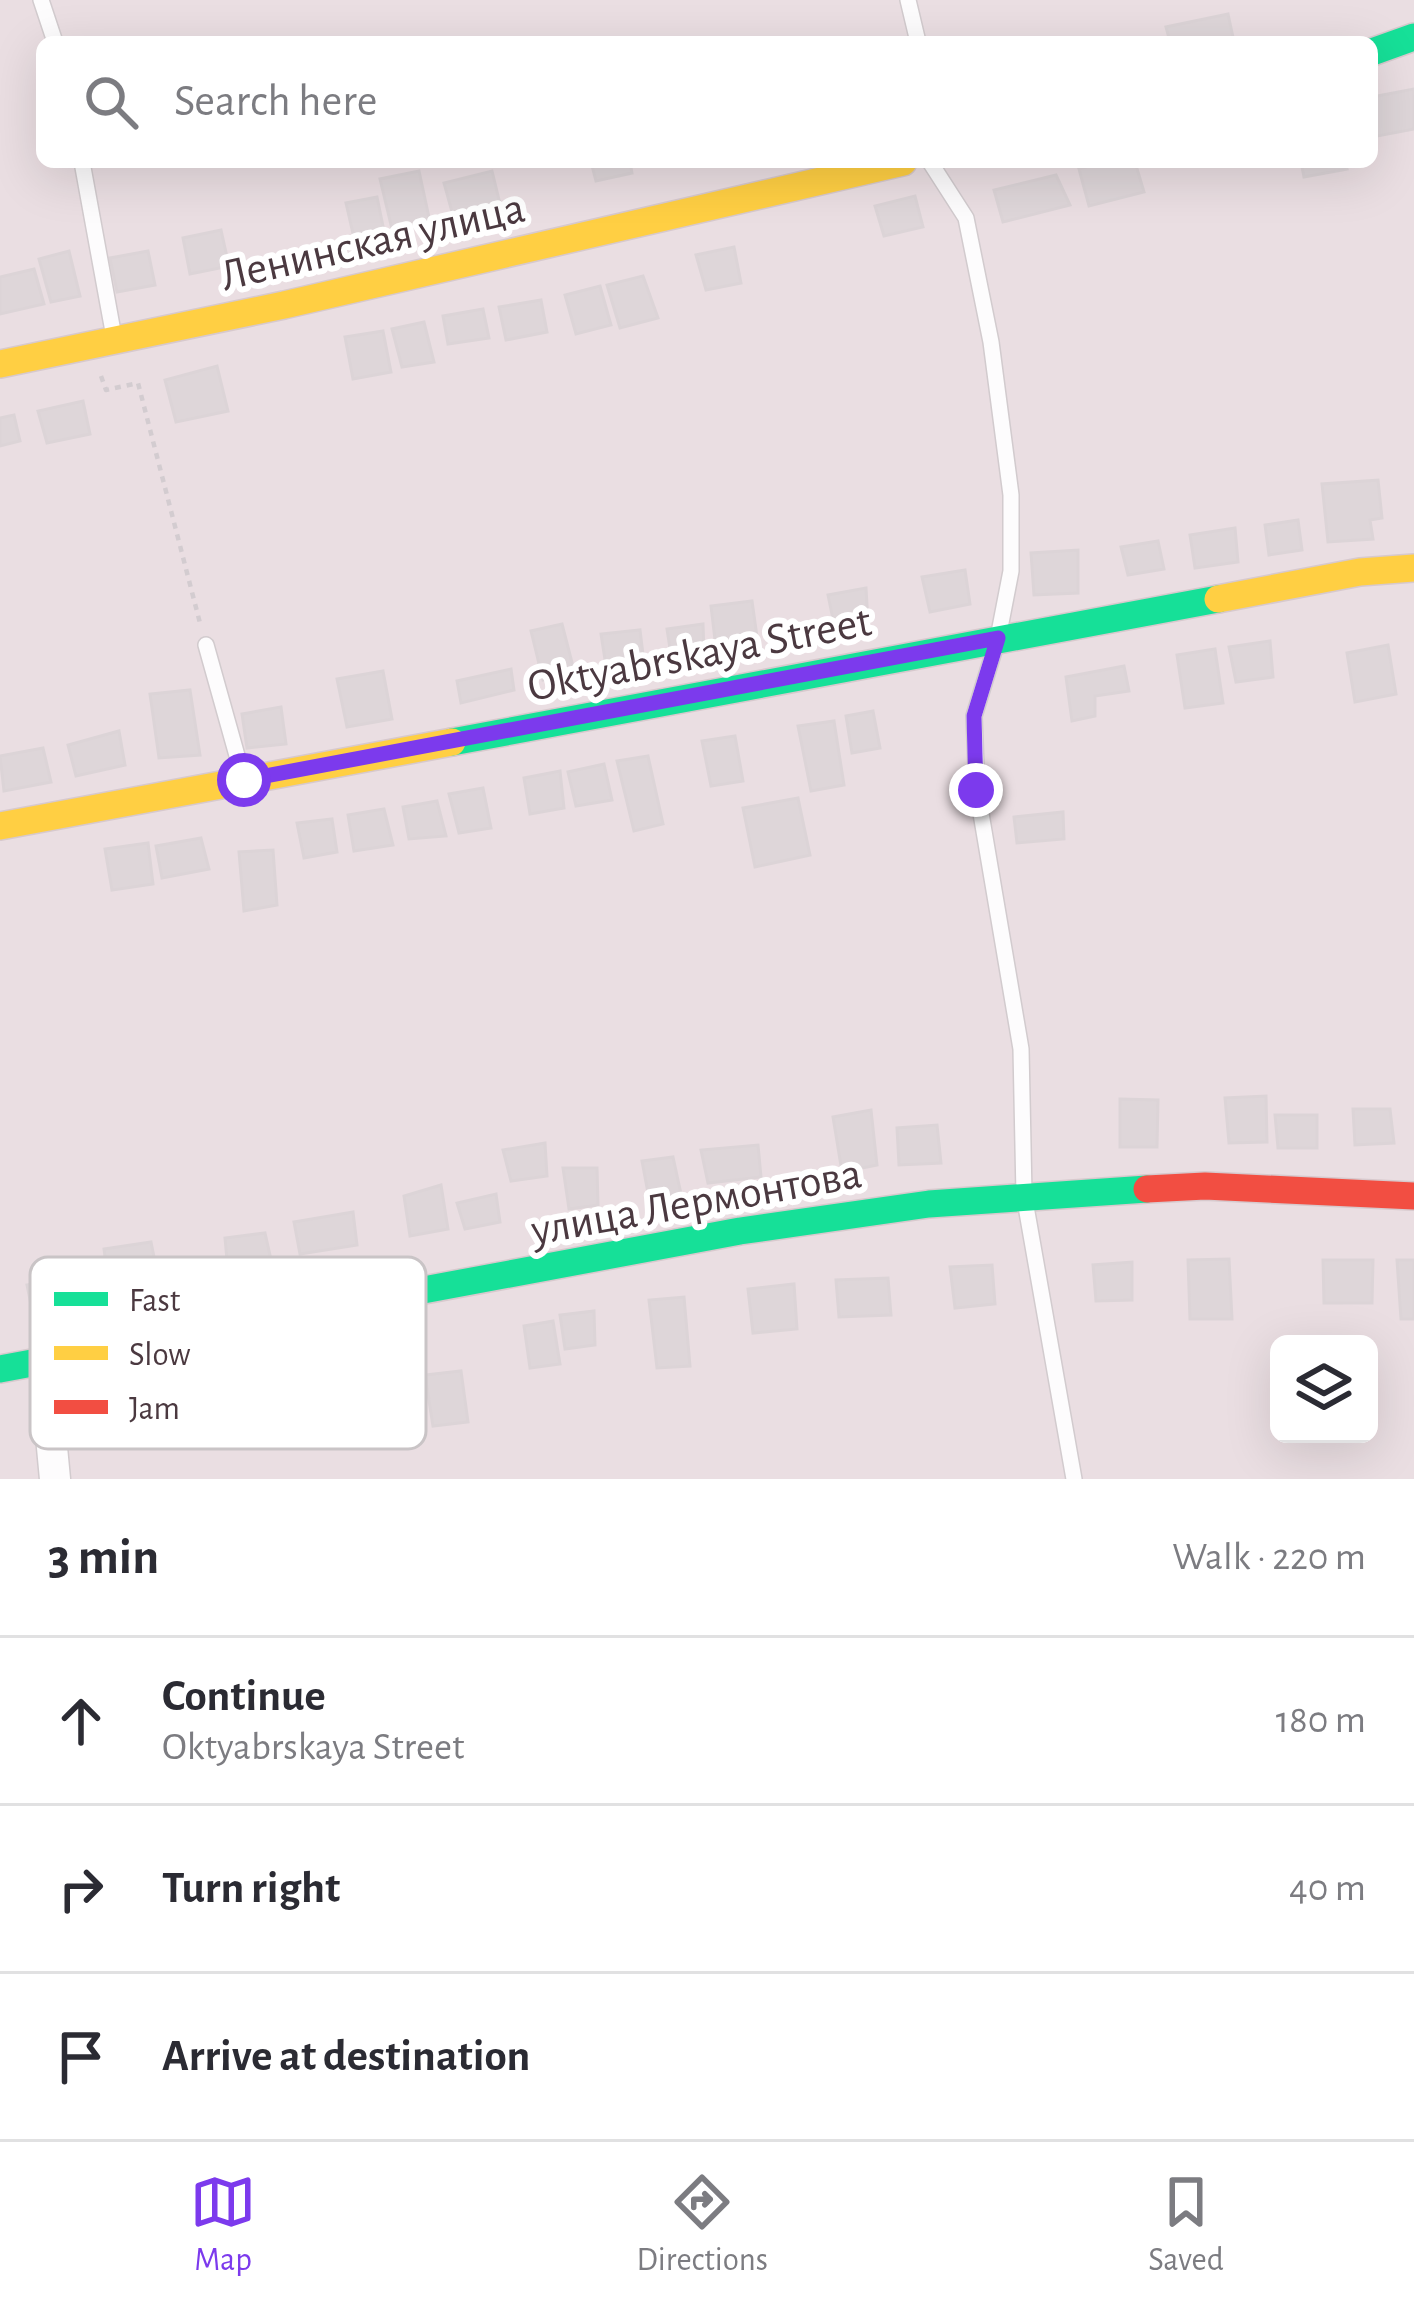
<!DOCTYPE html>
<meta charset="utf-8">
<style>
:root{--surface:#fff;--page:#f7f7f7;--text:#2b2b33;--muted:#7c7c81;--line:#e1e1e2;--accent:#7c3aed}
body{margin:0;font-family:"Alegreya Sans",sans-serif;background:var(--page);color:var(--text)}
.controls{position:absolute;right:36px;bottom:36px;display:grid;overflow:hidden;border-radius:18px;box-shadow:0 12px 48px #0002}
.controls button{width:108px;height:108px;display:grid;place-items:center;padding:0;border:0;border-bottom:3px solid var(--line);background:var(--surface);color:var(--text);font:60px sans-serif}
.stop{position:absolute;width:36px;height:36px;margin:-27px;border:9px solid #7c3aed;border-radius:50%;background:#fff}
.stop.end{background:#7c3aed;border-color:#fff;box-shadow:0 3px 12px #0008}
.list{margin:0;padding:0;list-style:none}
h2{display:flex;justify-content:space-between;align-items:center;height:156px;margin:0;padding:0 48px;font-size:51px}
h2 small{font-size:39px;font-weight:400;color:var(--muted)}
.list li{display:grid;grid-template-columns:78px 1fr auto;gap:36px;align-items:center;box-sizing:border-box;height:168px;padding:0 48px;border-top:3px solid var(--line)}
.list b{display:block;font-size:45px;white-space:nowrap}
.list p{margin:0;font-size:39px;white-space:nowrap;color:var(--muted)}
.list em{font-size:39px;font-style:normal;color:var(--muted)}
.icon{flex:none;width:66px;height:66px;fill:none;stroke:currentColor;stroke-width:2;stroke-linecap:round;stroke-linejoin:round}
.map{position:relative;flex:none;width:1414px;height:1479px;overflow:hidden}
.search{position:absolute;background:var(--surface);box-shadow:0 12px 48px #0002;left:36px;right:36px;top:36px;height:132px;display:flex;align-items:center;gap:30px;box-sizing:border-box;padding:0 42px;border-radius:18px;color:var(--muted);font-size:45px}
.sheet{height:660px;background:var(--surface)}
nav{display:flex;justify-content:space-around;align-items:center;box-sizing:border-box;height:168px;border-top:3px solid var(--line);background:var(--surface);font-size:33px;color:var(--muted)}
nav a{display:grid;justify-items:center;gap:6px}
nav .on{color:var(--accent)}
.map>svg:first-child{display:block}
.residential{fill:#eadee2;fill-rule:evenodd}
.building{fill:#ded6d9;stroke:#dcd4d7;stroke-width:3}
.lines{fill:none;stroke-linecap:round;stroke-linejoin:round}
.lane-casing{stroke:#d2cbce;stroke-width:18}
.street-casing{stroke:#d2cbce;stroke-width:33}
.fast-casing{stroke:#d7c9cd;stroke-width:30}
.slow-casing{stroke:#d7c9cd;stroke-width:30}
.jam-casing{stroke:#d7c9cd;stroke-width:30}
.path{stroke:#d3ccd0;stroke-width:4.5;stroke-dasharray:6 6;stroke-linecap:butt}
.lane{stroke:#fdfcfd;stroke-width:15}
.street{stroke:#fdfcfd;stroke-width:30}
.fast{stroke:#16e098;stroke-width:27}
.slow{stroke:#ffcf43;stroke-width:27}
.jam{stroke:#f24e42;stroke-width:27}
.route{stroke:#7c3aed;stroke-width:15}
.labels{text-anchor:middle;stroke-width:12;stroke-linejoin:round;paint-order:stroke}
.street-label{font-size:45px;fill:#4b3940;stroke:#fff}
.key{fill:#fff;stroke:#c9c4c6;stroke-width:3}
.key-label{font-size:33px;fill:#4b3940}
</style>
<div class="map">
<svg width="1414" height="1479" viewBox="0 0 1414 1479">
<rect width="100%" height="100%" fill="#f4eef0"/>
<!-- residential -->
<path class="residential" d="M0,0H1414V1479H0ZM42,42H1372V162H42ZM1279,1344H1369V1434H1279Z"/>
<!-- building -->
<path class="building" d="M1228,14L1234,42H1170L1166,27Z
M1414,89V129L1372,137V97Z
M591,162H630L632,173L596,181Z
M1103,162H1135L1144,192L1089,206L1079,169Z
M1301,162H1345L1347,169L1304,177Z
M419,171L430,222L392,229L380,179Z
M492,171L501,208L454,219L444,183Z
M1056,175L1070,205L1003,222L994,190Z
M915,196L923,227L884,236L875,206Z
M377,197L384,231L354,238L346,203Z
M221,230L229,266L190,274L183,238Z
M734,247L741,283L706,290L696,255Z
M69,251L80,296L51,302L39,259Z
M148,251L155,285L117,292L110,258Z
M34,269L44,304L0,314V277Z
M643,276L658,318L620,328L607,285Z
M600,286L611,325L576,334L565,295Z
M541,300L547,332L506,340L499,307Z
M483,309L489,338L448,344L443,316Z
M424,322L434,362L402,367L392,329Z
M383,331L391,372L353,379L345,337Z
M217,366L228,411L176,422L165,380Z
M83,401L90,434L47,443L38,411Z
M14,415L20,441L0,446V418Z
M1378,480L1382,518L1370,520L1373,539L1328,542L1322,484Z
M1298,520L1302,550L1269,555L1265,525Z
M1235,528L1238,562L1195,568L1190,535Z
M1158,541L1164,569L1128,575L1121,547Z
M1078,550V593L1034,595L1031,553Z
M965,570L970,604L930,612L922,577Z
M866,588L868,622L835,629L828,595Z
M752,601L758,644L716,648L711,606Z
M562,624L575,674L543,680L531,631Z
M703,624L704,653L671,655L667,629Z
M640,630L644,663L606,666L601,634Z
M1270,641L1273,677L1236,682L1229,647Z
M1388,645L1396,694L1355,702L1347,653Z
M1215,649L1223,703L1185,708L1177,655Z
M1124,666L1129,691L1095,696V716L1072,721L1066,677Z
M511,669L514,690L461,703L457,681Z
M383,671L392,719L347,727L337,679Z
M190,690L200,755L159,758L150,694Z
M281,707L286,744L247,748L242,714Z
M873,711L880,748L852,753L846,716Z
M834,721L844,785L811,791L798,726Z
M119,731L125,765L76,776L68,745Z
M735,736L743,781L711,786L702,741Z
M43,748L51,782L4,791L0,756Z
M648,756L663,824L634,831L617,761Z
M604,764L612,800L576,806L568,772Z
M560,771L564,808L530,814L524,778Z
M483,788L491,828L459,833L449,794Z
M798,798L810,855L755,867L743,808Z
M437,801L446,836L409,839L403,807Z
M384,809L393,845L354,851L348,815Z
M1063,812L1064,839L1017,843L1014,817Z
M332,819L337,852L304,858L297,823Z
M201,838L209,869L162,878L156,846Z
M148,843L153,884L112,890L105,849Z
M273,850L277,905L244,911L239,852Z
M1266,1096L1267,1142L1229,1143L1225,1098Z
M1120,1099L1158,1100L1157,1147H1120Z
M1353,1109H1390L1394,1143L1355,1145Z
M871,1110L877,1165L842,1172L833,1117Z
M1275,1115H1317V1148H1278Z
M937,1125L941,1163L899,1165L897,1128Z
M545,1143L547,1176L511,1181L503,1150Z
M758,1145L761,1177L708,1183L701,1150Z
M673,1157L681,1194L649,1198L642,1161Z
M563,1168H597L598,1205L569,1209Z
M441,1185L448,1229L410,1236L404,1196Z
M496,1194L500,1222L465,1229L457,1203Z
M353,1212L357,1245L300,1254L294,1222Z
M265,1233L272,1264L228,1271L225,1238Z
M151,1242L159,1282L109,1287L104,1249Z
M1229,1259L1232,1319H1190L1188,1260Z
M1323,1260H1373L1372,1303H1324Z
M1397,1260H1414V1319H1401Z
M1132,1262V1300L1096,1301L1093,1265Z
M992,1265L995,1304L955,1308L950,1267Z
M78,1276L82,1300L32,1309L27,1285Z
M888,1278L891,1315L839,1317L836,1280Z
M794,1284L797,1329L753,1333L748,1289Z
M684,1297L690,1366L657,1368L649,1300Z
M594,1311L595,1345L565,1349L560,1315Z
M553,1321L560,1364L530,1368L524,1326Z
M461,1371L468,1422L433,1426L425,1375Z"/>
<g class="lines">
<!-- lane casing -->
<g class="lane-casing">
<path id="lane" d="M41,0L55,42
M908,0L918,42
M82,162L114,337
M930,162L966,218L991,342L1011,495V571L998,638L974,716L977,790L1021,1049L1024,1195L1074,1479
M206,645L243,777"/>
</g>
<!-- street casing -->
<g class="street-casing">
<path id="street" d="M44,1363L55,1479"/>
</g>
<!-- fast casing -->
<g class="fast-casing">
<path id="fast" d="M1372,52L1414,37
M452,742L1218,599
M0,1369L740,1231L929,1204L1147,1189"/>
</g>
<!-- slow casing -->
<g class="slow-casing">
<path id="slow" d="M0,364L284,305L903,162
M1218,599L1360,572L1414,568
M0,826L452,742"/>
</g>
<!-- jam casing -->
<g class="jam-casing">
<path id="jam" d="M1147,1189L1205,1186L1414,1196"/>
</g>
<!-- path -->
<path class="path" d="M101,376L106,390L138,383L201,627"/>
<!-- lane -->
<use href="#lane" class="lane"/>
<!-- street -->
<use href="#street" class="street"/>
<!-- fast -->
<use href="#fast" class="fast"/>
<!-- slow -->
<use href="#slow" class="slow"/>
<!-- jam -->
<use href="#jam" class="jam"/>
</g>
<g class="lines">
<!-- route -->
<path class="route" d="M244,780L998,638L974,716L976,790"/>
</g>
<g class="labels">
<!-- street labels -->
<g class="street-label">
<text transform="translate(372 240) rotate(-13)" y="16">Ленинская улица</text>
<text transform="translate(699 652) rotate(-11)" y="16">Oktyabrskaya Street</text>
<text transform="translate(696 1200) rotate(-10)" y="16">улица Лермонтова</text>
</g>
</g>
<!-- legend -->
<rect x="30" y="1257" width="396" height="192" rx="18" class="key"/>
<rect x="54" y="1292" width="54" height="14" fill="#16e098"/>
<rect x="54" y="1346" width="54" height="14" fill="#ffcf43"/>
<rect x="54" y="1400" width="54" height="14" fill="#f24e42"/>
<g class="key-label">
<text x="129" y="1311">Fast</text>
<text x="129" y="1365">Slow</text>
<text x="129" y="1419">Jam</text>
</g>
</svg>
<div class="controls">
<button><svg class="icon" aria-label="layers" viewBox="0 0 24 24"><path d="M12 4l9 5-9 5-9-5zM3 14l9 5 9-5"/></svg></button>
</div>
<div class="stop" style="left:244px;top:780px"></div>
<div class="stop end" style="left:976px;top:790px"></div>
<div class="search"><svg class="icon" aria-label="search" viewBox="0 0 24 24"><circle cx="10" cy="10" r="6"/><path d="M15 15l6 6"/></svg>Search here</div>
</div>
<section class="sheet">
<h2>3 min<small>Walk · 220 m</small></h2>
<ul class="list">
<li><svg class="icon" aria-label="ahead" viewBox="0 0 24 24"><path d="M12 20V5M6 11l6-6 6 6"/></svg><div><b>Continue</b><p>Oktyabrskaya Street</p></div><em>180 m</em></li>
<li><svg class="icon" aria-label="right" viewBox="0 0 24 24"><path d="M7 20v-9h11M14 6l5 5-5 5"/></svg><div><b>Turn right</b></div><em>40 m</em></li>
<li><svg class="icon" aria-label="arrive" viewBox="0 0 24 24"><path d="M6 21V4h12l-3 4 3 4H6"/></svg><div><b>Arrive at destination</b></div></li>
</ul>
</section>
<nav>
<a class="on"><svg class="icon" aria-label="map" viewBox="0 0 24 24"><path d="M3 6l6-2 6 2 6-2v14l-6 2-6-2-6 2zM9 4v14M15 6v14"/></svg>Map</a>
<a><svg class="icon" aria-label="directions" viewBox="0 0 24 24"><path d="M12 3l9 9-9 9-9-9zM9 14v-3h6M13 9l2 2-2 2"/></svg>Directions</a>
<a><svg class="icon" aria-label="saved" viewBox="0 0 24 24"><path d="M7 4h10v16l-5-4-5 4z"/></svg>Saved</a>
</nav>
